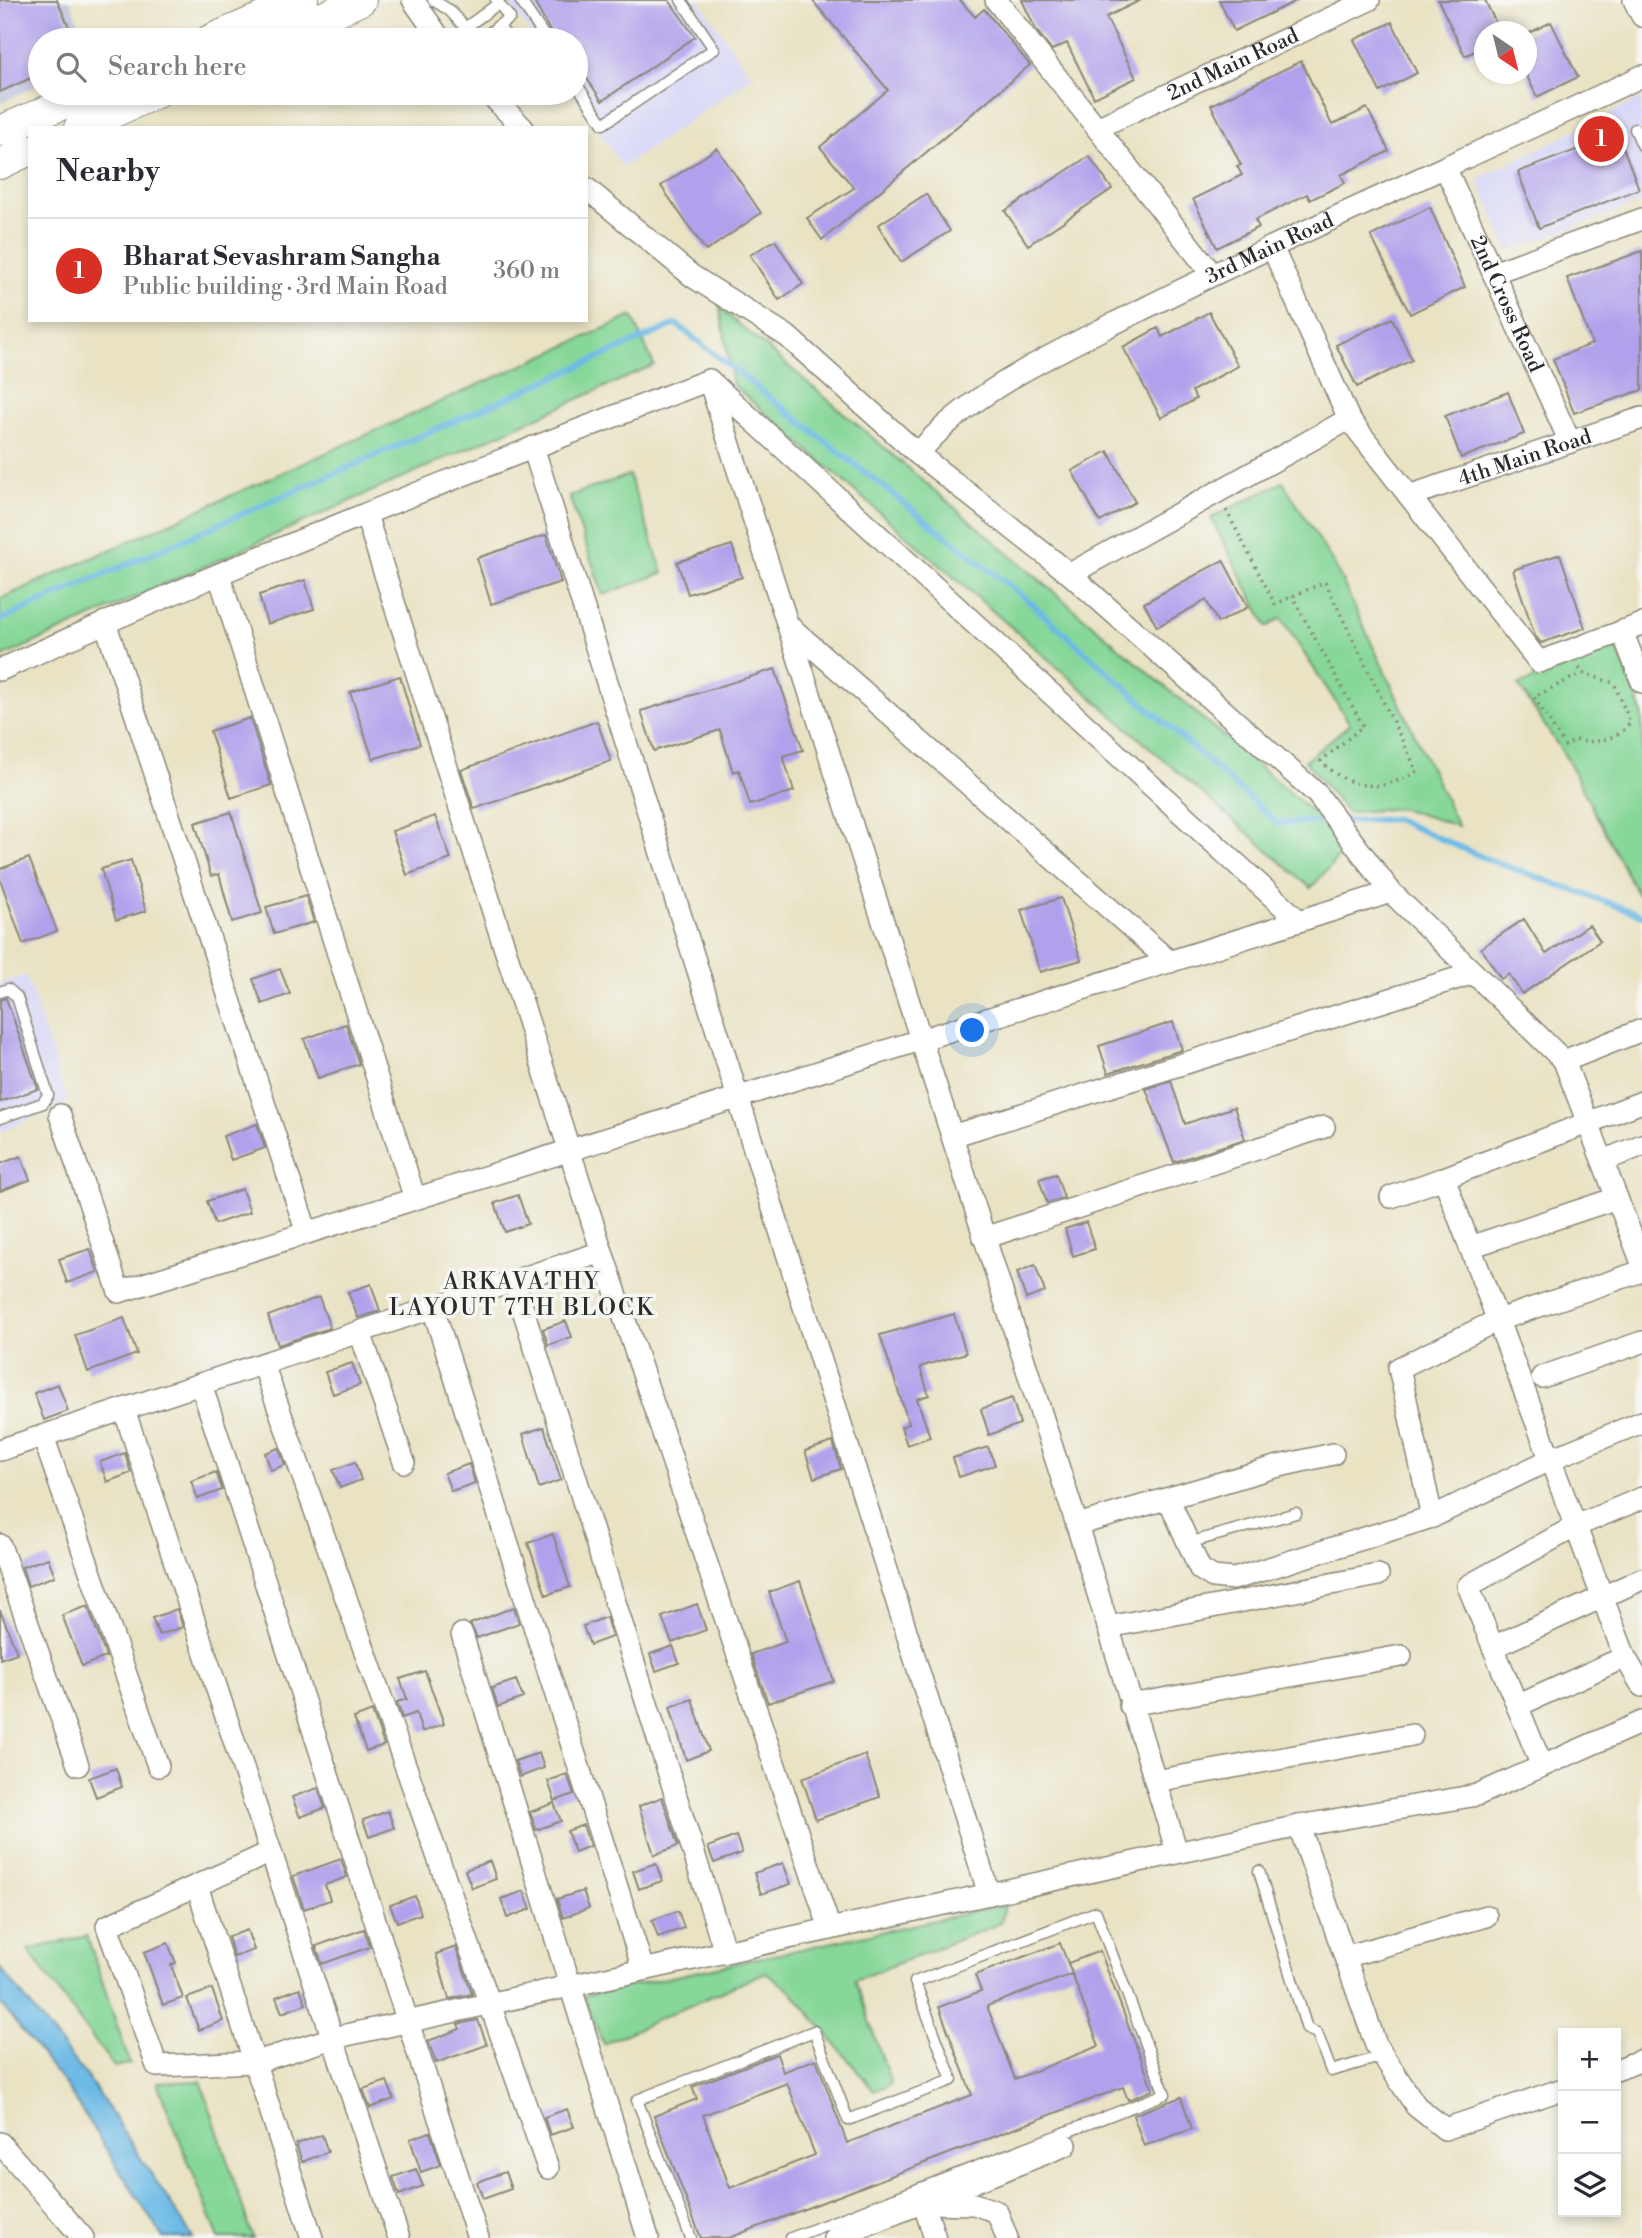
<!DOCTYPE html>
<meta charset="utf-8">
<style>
:root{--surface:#fff;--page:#f7f7f7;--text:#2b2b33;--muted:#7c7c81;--line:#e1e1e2;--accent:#d93025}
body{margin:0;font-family:"Libre Bodoni",serif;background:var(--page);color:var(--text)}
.controls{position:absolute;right:21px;bottom:21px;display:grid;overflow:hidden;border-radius:0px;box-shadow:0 4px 10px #0003}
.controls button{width:63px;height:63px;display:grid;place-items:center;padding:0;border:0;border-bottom:2px solid var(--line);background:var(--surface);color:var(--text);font:35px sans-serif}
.compass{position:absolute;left:1474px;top:21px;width:63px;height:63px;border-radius:50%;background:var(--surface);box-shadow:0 4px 10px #0003;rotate:145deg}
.you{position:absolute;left:973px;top:1031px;width:24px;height:24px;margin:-18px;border:5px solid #fff;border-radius:50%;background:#1a73e8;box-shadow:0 0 0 10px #1a73e833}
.badge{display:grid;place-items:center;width:46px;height:46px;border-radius:50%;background:var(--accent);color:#fff;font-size:23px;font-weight:700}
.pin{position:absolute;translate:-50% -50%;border:4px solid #fff;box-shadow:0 2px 7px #0006}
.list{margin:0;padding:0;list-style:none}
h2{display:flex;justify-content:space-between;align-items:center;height:91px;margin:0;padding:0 28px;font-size:30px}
h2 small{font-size:23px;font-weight:400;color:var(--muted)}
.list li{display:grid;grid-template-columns:46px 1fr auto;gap:21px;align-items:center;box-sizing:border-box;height:105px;padding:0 28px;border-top:2px solid var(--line)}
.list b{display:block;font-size:26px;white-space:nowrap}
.list p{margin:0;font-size:23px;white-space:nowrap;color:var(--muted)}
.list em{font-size:23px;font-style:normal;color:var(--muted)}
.icon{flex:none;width:38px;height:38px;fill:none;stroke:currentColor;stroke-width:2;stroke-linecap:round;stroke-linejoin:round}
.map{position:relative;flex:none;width:1642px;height:2238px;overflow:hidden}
.search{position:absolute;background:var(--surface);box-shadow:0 4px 10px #0003;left:28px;top:28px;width:560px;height:77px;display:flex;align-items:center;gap:18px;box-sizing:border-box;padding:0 24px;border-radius:38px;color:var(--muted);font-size:26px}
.panel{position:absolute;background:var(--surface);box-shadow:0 4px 10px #0003;left:28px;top:126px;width:560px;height:196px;border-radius:0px}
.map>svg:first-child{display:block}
.built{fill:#d8d7f8}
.industrial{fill:#bfc2dd}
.green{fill:#86d798;stroke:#588162;stroke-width:2}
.water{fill:#6cbae6;stroke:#4c7288;stroke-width:2}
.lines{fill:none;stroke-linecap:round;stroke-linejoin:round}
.stream{stroke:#6cbae6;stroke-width:6}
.building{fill:#b1a1ec;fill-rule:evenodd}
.service-casing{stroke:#8a8778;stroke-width:13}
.minor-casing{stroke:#8a8778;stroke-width:24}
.secondary-casing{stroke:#8a8778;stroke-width:32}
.path{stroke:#8a8778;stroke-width:3.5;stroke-dasharray:2 5;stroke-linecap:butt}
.service{stroke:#fff;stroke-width:10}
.minor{stroke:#fff;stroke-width:21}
.secondary{stroke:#fff;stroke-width:30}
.labels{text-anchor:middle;stroke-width:7;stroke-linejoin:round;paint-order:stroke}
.street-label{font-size:21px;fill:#2b2b2b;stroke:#f6f6f2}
.neighbourhood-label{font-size:23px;letter-spacing:2px;fill:#2b2b2b;stroke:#f6f6f2}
</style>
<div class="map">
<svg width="1642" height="2238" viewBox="0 0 1642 2238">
<rect width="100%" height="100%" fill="#f6f6f2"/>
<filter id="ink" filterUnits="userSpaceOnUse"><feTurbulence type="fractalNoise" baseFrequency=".0143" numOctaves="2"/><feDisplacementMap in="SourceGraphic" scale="14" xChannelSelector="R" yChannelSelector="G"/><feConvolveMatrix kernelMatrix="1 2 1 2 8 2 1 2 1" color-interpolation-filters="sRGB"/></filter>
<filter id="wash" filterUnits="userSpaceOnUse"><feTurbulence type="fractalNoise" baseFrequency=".00686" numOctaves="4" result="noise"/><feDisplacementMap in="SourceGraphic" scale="28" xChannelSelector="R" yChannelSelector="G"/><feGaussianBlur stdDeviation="1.57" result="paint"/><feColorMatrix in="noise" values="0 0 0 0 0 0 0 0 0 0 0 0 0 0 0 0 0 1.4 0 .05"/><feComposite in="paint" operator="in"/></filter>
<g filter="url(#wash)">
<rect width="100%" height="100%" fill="#e9e3c4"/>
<!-- built -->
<path class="built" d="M506,0H699L752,77L623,167L572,93H576V40H536Z
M1642,98V202L1509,251L1477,179Z
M26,975L68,1103L0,1132V984Z"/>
<!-- industrial -->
<path class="industrial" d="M0,0H70L85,40H40V84L0,103Z"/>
<!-- green -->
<path class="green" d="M720,308L1323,821L1341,854L1311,888L733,385Z
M632,316L654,365L0,658V599Z
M629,475L663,573L603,595L569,496Z
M1283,482L1335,566L1458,826L1400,808L1347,813L1305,761L1350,724L1281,618L1267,627L1211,518Z
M1617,648L1642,712V896L1637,894L1567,759L1518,685Z
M1005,1905L1001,1923L855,1980L891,2084L874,2091L793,1993L766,1972L603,2044L583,1996Z
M87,1936L130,2064L114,2067L28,1950Z
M201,2081L253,2238H219L157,2083Z"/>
<!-- water -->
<path class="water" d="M0,1967L93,2085L193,2238H163L66,2086L0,2003Z"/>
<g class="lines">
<!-- stream -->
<path class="stream" d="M0,620L676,324L1025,598L1277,823L1333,821
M1344,821L1395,819L1487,859L1642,915"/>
</g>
<g id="blocks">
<!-- building -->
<path class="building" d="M0,0H57L75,40H40V74L0,92Z
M533,0H669L695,37L602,101L576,62V40H555Z
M812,0H960L975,17L984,9L1030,65L822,240L807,218L854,188L820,147L888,90Z
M1022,0H1141L1106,17L1136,78L1094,98L1067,43L1052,50L1036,30Z
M1219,0H1298L1234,31Z
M1438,0H1485L1500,32H1485V46L1465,56Z
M1392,22L1417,73L1380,92L1354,40Z
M1551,22L1578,77L1537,97L1527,76V34Z
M1301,61L1332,125L1367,108L1389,151L1341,175L1345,183L1310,200L1307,194L1255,220L1259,227L1217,248L1193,199L1242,175L1237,166L1241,165L1211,105Z
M1618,134L1639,189L1539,228L1518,172Z
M717,148L761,213L706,251L661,186Z
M1089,156L1112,189L1028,245L1005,211Z
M926,194L950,231L901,262L878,225Z
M1430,207L1465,287L1410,314L1371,236Z
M775,240L803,284L779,300L750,255Z
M1642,251V390L1574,413L1553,359L1592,344L1567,278Z
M1209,312L1238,366L1192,391L1196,399L1161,418L1123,347L1158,328L1162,337Z
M1392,318L1412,360L1357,387L1336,345Z
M1508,392L1524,434L1461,458L1445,416Z
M1108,451L1135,502L1100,522L1072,471Z
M546,535L561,582L491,604L477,558Z
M732,545L742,577L688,594L677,562Z
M1560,554L1585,628L1541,643L1535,636L1513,570Z
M1223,560L1248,607L1218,623L1206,600L1157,627L1144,603Z
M305,580L314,609L267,624L259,595Z
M775,669L803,750L783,756L794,791L750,805L739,770L733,772L720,730L654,751L641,711Z
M400,676L420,744L373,759L350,692Z
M250,718L271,785L231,798L210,731Z
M597,721L611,761L474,809L461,770Z
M231,812L262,913L232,922L219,874L211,876L195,823Z
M435,816L451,859L407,875L392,831Z
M29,858L57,931L23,944L0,879V869Z
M131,860L146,911L116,920L101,869Z
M306,896L314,922L274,934L266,907Z
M1061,898L1081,960L1040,972L1021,910Z
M1524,919L1546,954L1589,925L1600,941L1522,994L1509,974L1501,979L1481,948Z
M280,969L290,994L262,1004L253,979Z
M6,998L38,1089L0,1102V1000Z
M1173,1022L1182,1050L1108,1073L1099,1046Z
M346,1024L359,1064L318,1078L304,1039Z
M1171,1081L1185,1124L1234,1107L1245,1139L1174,1162L1146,1089Z
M257,1124L265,1148L231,1160L223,1136Z
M21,1156L30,1180L0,1191V1164Z
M1056,1174L1064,1198L1047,1203L1039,1179Z
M242,1189L250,1212L215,1224L207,1201Z
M518,1195L528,1224L505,1232L495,1203Z
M1086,1222L1095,1249L1073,1256L1065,1229Z
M90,1249L98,1272L67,1283L59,1259Z
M1035,1265L1045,1292L1026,1299L1017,1272Z
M371,1284L380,1311L358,1318L348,1292Z
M319,1297L330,1328L278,1345L268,1316Z
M954,1314L966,1353L920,1367L929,1395L917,1399L930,1437L907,1445L901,1427L909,1424L880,1335Z
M124,1318L137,1354L88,1372L75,1335Z
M566,1321L572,1337L548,1345L543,1329Z
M352,1363L360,1385L333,1394L325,1372Z
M58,1384L68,1411L44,1420L34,1393Z
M1012,1398L1020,1424L989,1435L981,1409Z
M544,1427L561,1480L539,1488L523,1434Z
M833,1442L841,1469L814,1478L805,1451Z
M988,1447L995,1465L959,1477L953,1458Z
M279,1448L285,1465L271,1470L265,1453Z
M125,1453L131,1473L107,1482L100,1462Z
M355,1462L361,1480L340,1488L333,1470Z
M469,1464L475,1483L451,1491L444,1473Z
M216,1472L222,1490L198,1499L191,1481Z
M553,1534L570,1587L546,1595L528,1543Z
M48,1558L55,1576L28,1586L22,1567Z
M800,1581L834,1681L768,1703L751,1654L786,1642L769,1592Z
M697,1604L706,1630L672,1643L662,1617Z
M88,1606L106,1657L82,1666L62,1615Z
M514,1607L519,1623L477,1638L470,1624Z
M177,1609L183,1627L159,1635L152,1618Z
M0,1610L17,1653L0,1659Z
M606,1617L612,1637L590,1645L583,1626Z
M673,1646L679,1663L656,1671L650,1654Z
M425,1671L444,1724L422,1732L416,1713L402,1718L397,1702L407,1699L400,1679Z
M516,1680L523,1698L498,1707L492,1688Z
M692,1699L709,1751L686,1760L670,1707Z
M372,1711L384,1745L366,1751L354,1718Z
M539,1753L544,1768L520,1777L515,1761Z
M865,1755L880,1797L816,1820L802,1778Z
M116,1768L122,1787L96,1797L89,1778Z
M567,1774L574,1794L555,1801L548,1781Z
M318,1788L325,1808L300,1817L292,1797Z
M662,1797L678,1846L654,1855L639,1806Z
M554,1803L561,1821L536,1830L530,1812Z
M388,1811L394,1828L369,1837L363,1820Z
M583,1825L590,1846L575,1852L567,1831Z
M736,1836L742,1853L714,1863L708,1847Z
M341,1859L347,1877L325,1885L330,1900L304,1909L293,1876Z
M490,1861L496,1879L472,1888L465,1870Z
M656,1863L662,1881L639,1889L633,1871Z
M783,1863L791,1884L761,1894L754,1873Z
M524,1891L531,1909L507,1918L501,1899Z
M583,1891L589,1908L563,1918L557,1899Z
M415,1896L421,1914L397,1922L390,1905Z
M678,1911L684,1928L658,1937L652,1920Z
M364,1929L370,1947L322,1964L316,1946Z
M247,1930L254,1950L234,1957L228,1937Z
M168,1943L176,1963L171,1965L183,1998L163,2005L144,1952Z
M1060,1943L1072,1974L987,2006L1015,2079L1099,2046L1068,1963L1100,1951L1153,2090L1128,2100L1123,2087L729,2238H701L654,2116L697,2099L692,2087L777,2054L783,2072L816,2059L847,2143L972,2095L939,2007L981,1991L975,1975ZM787,2083L815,2155L730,2188L703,2115Z
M456,1947L472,1994L449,1999L436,1954Z
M300,1988L306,2004L282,2013L276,1997Z
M212,1989L223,2021L199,2030L187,1998Z
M478,2020L487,2045L436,2063L428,2041L460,2029L458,2024Z
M387,2081L394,2099L370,2108L363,2089Z
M1181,2097L1192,2129L1144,2146L1133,2115Z
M567,2109L574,2127L550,2135L544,2117Z
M430,2132L441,2165L421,2172L410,2139Z
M322,2135L328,2152L302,2162L296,2144Z
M416,2169L423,2186L399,2195L393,2177Z
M505,2172L511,2189L483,2199L477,2182Z"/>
</g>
</g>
<g filter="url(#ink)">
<use href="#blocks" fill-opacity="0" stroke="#8a8778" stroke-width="2"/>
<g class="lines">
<!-- service casing -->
<g class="service-casing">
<path id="service" d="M433,0L449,10L477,40
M496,0L510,18L498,26L510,40
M520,0L547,40
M465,28L499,3
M481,40L498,26
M576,83L603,124L714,49L681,0
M1635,129L1642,145
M0,992L8,989L17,997L48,1095L43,1103L0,1118
M1188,1543L1296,1513
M1259,1871L1307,2029L1317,2033L1331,2071L1383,2056
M691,2238L637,2100L814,2031L848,2120L952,2080L915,1982L1096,1912L1165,2094L791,2238"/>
</g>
<!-- minor casing -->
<g class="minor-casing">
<g id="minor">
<path d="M413,0L441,40"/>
<path d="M996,0L1212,274"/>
<path d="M1634,0L1642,16"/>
<path d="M489,93L523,128"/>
<path id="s1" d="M1097,128L1369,0"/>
<path id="s2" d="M1445,167L1570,442"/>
<path d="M586,188L692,276L787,336L918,454L1070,574L1317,794L1391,892L1564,1061L1642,1263"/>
<path d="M1272,247L1349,419L1539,662L1642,624"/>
<path d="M1493,273L1642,219"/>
<path d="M709,380L1077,1525L1177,1852"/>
<path d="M710,381L1299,921"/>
<path d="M533,447L989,1894"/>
<path id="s3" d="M918,454C968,391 1070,346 1143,309C1307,227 1476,155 1642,76"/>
<path id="s4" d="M1409,496L1642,418"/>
<path d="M366,515L602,1252L830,1929"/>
<path d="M1070,574L1349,419"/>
<path d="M219,575L415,1199"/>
<path d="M105,622L307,1233"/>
<path d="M788,625L1170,962"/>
<path d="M1622,631L1642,682"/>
<path d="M0,670C232,564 470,471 709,380"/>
<path d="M1564,1061L1642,1030"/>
<path d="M1642,1102L1444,1178L1625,1657L1642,1686"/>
<path d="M60,1115L119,1292L1391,892"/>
<path d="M952,1136L1474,973"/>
<path d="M1603,1161L1642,1145"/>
<path d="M1391,1197L1444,1178"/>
<path d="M984,1238L1324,1127"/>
<path d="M1470,1247L1617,1198"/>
<path d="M514,1281L725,1952"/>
<path d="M433,1308L643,1969"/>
<path d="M360,1332L404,1462"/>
<path d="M263,1364L548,2168"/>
<path d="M1542,1377L1642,1342"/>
<path d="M201,1384L478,2238"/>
<path d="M124,1409L399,2238"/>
<path d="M43,1436L158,1766"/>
<path d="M0,1450L602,1252"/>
<path d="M1169,1500L1200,1569L1213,1577L1234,1579L1432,1517L1551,1459L1642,1422"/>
<path d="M1432,1517L1399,1368L1498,1320L1642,1271"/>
<path d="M1077,1525L1275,1467L1333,1454"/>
<path d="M0,1545L78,1765"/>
<path d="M1108,1627L1378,1575"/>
<path d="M462,1634L648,2238"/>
<path d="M1493,1647L1642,1579"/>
<path d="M1130,1705L1401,1656"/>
<path d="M1517,1706L1625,1657"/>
<path d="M1542,1766L1468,1586L1576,1526L1642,1498"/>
<path d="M1155,1781L1412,1735"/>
<path d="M1299,1826L1376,2045L1416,2106L1445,2129L1563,2089"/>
<path d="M271,1852L107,1926L157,2066L256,2062L333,2038L1299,1826L1477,1795L1642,1722"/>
<path d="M197,1886L312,2238"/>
<path d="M1345,1957L1486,1916"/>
<path d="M1616,2070L1642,2060"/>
<path d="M0,2143L83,2238"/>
<path d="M923,2202L935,2238"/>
<path d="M931,2203L974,2204L997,2212L1007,2238"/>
<path d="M834,2238L1066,2145"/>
</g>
</g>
<!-- secondary casing -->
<g class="secondary-casing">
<path id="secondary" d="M210,40L303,0
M272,40L361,0
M79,128L156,93
M0,131L89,93
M0,164L30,150"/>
</g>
<!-- path -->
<path class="path" d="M1226,510L1275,604L1325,582L1417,771C1384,793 1348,790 1321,761L1363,726L1292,596
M1579,668L1582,673L1614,683L1630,722C1623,738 1591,745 1576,740L1565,746L1534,697L1582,673"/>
<!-- service -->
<use href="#service" class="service"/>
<!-- minor -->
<use href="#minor" class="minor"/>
<!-- secondary -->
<use href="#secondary" class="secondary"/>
</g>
</g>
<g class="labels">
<!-- street labels -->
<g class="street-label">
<text dy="7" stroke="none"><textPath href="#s1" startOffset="150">2nd Main Road</textPath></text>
<text dy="7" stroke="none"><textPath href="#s3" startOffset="410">3rd Main Road</textPath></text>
<text dy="7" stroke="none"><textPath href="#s2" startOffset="150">2nd Cross Road</textPath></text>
<text dy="7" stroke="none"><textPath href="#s4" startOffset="122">4th Main Road</textPath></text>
</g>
<!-- neighbourhood labels -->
<g class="neighbourhood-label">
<text x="522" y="1289">ARKAVATHY<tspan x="522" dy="26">LAYOUT 7TH BLOCK</tspan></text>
</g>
</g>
</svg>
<div class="controls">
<button>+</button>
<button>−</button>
<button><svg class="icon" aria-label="layers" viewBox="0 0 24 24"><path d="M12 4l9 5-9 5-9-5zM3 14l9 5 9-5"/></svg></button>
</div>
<svg class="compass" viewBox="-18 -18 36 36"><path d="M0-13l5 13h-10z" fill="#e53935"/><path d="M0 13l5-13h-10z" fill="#7c7c81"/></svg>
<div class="you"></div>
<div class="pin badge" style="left:1601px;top:139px">1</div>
<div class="search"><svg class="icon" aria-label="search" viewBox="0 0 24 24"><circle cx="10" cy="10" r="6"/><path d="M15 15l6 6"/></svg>Search here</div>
<section class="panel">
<h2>Nearby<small></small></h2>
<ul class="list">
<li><span class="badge">1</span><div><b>Bharat Sevashram Sangha</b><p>Public building · 3rd Main Road</p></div><em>360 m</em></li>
</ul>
</section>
</div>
